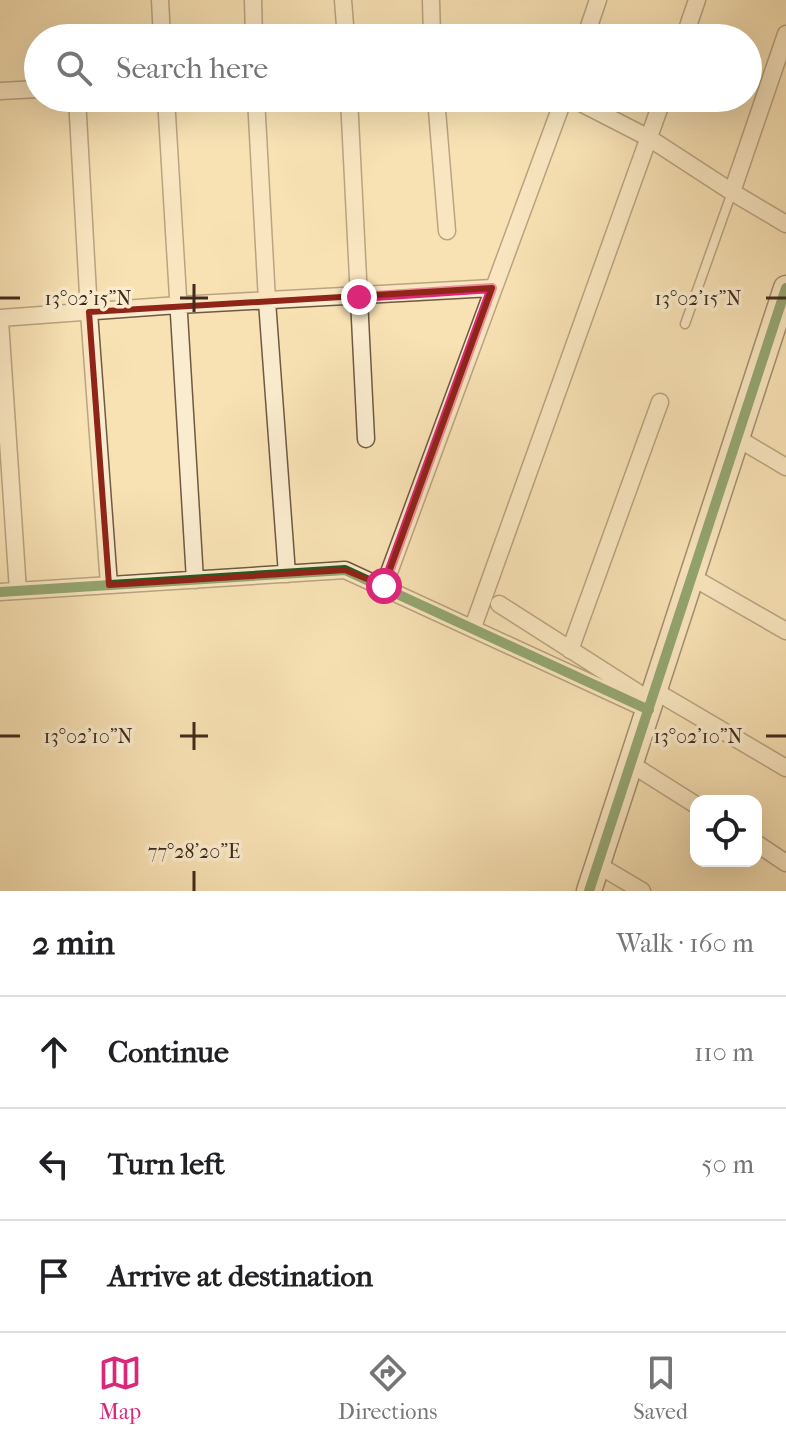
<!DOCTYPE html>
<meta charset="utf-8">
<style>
:root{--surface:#fff;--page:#f2f2f2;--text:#202124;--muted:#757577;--line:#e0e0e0;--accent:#db2777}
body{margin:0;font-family:"IM FELL French Canon",serif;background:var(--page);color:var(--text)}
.controls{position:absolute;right:24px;bottom:24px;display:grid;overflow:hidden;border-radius:16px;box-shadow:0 8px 32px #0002}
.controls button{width:72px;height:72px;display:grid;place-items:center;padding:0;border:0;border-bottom:2px solid var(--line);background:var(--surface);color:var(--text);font:40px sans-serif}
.stop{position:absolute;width:24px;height:24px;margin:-18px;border:6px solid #db2777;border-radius:50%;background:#fff}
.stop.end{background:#db2777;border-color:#fff;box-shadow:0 2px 8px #0008}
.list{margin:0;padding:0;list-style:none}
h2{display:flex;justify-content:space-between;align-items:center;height:104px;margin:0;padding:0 32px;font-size:34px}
h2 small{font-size:26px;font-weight:400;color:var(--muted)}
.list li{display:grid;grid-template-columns:52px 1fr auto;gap:24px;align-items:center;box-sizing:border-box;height:112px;padding:0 32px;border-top:2px solid var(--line)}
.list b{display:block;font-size:30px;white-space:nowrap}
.list em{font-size:26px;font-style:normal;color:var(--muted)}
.icon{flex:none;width:44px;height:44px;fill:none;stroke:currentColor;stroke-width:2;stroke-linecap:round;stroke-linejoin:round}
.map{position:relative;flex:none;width:786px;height:891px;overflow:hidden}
.search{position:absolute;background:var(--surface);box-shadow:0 8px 32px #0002;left:24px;right:24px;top:24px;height:88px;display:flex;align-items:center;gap:20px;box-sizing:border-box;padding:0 28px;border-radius:44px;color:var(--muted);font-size:30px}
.sheet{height:440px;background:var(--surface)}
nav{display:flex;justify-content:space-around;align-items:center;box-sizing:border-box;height:112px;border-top:2px solid var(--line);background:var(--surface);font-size:22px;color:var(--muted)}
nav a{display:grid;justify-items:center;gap:4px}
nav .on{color:var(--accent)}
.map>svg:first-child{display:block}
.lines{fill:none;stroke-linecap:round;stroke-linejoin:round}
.lane-casing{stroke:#6f5942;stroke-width:11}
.street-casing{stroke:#6f5942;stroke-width:19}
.secondary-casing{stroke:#412b1c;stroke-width:27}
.lane{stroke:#faecce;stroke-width:8}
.street{stroke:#faecce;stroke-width:16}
.secondary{stroke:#faecce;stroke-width:24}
.cycleway-casing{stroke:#faecce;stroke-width:15}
.cycleway{stroke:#1b5e20;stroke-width:10}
.route{stroke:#db2777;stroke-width:10}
.marked{fill:none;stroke:#8f2418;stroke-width:6;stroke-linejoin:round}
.ticks{fill:none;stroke:#412b1c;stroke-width:3}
.ticks-label{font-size:20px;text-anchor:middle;fill:#412b1c;stroke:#faecce;stroke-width:7;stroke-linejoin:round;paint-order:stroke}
</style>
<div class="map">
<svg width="786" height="891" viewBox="0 0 786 891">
<rect width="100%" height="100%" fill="#f8e2b4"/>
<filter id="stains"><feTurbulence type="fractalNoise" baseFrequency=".0025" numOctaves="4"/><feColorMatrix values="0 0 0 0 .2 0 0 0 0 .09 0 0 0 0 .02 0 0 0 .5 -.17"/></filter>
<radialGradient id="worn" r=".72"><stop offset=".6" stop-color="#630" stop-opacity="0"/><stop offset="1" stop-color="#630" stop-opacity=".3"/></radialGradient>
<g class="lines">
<!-- lane casing -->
<g class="lane-casing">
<path id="lane" d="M685,324L732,192"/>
</g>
<!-- street casing -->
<g class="street-casing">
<path id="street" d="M160,0L162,38
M253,0L254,38
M343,0L346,38
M431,0L432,38
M585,38L598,0
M684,38L697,0
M0,91L38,89
M77,98L89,312L109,585
M166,98L195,580
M256,98L267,301L287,574
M349,98L366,439
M436,98L447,231
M571,98L649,138L732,192L786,224
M732,192L786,34
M0,318L178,305L492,288
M0,321L18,591
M737,438L786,467
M692,577L786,631
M384,586L564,98
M0,592L345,570L649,710
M499,604L651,701
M473,627L663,98
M570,650L660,402
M655,691L786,768
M631,764L696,805
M756,843L786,863
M598,865L642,891"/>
</g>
<!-- secondary casing -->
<g class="secondary-casing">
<path id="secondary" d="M589,891L786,288"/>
</g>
<!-- lane -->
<use href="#lane" class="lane"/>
<!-- street -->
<use href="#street" class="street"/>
<!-- secondary -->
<use href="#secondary" class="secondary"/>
<!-- cycleway casing -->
<g class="cycleway-casing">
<path id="cycleway" d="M0,592L345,570L649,710
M589,891L786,288"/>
</g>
<!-- cycleway -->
<use href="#cycleway" class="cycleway"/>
</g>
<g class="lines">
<!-- route -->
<path class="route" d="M359,297L492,288L384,586"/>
</g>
<!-- marked area -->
<path d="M0 0H786V891H0ZM492,288L384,586L345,570L109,585L89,312Z" fill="#f8e2b4" fill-opacity=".55" fill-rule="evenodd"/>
<path class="marked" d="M492,288L384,586L345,570L109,585L89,312Z"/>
<!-- ticks -->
<path class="ticks" d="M194,284V312M0,298H20M180,298H208M766,298H786M194,722V750M0,736H20M180,736H208M766,736H786M194,871V891"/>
<g class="ticks-label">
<text x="88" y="305">13°02'15"N</text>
<text x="698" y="305">13°02'15"N</text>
<text x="88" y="743">13°02'10"N</text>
<text x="698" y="743">13°02'10"N</text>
<text x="194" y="858">77°28'20"E</text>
</g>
<rect width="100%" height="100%" filter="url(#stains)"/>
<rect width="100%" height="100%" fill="url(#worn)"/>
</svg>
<div class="controls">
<button><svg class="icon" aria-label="locate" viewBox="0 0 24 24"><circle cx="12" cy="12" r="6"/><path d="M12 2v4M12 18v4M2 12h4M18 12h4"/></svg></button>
</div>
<div class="stop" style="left:384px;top:586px"></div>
<div class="stop end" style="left:359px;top:297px"></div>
<div class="search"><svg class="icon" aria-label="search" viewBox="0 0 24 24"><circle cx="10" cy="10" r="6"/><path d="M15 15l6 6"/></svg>Search here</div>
</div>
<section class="sheet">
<h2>2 min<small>Walk · 160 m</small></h2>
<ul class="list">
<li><svg class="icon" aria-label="ahead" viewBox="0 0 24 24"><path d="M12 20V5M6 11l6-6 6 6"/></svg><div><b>Continue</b></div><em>110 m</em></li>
<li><svg class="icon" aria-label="left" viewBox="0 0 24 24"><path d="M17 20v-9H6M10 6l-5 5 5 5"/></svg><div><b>Turn left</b></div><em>50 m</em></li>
<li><svg class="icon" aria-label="arrive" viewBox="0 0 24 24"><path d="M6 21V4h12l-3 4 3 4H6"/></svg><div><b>Arrive at destination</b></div></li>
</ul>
</section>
<nav>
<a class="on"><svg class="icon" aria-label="map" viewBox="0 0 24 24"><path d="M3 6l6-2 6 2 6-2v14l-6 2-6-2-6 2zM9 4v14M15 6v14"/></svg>Map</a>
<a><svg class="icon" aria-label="directions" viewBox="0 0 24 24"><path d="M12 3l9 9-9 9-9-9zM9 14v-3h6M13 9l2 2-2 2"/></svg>Directions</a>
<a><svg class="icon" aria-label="saved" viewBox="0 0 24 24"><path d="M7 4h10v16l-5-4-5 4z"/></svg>Saved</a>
</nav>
